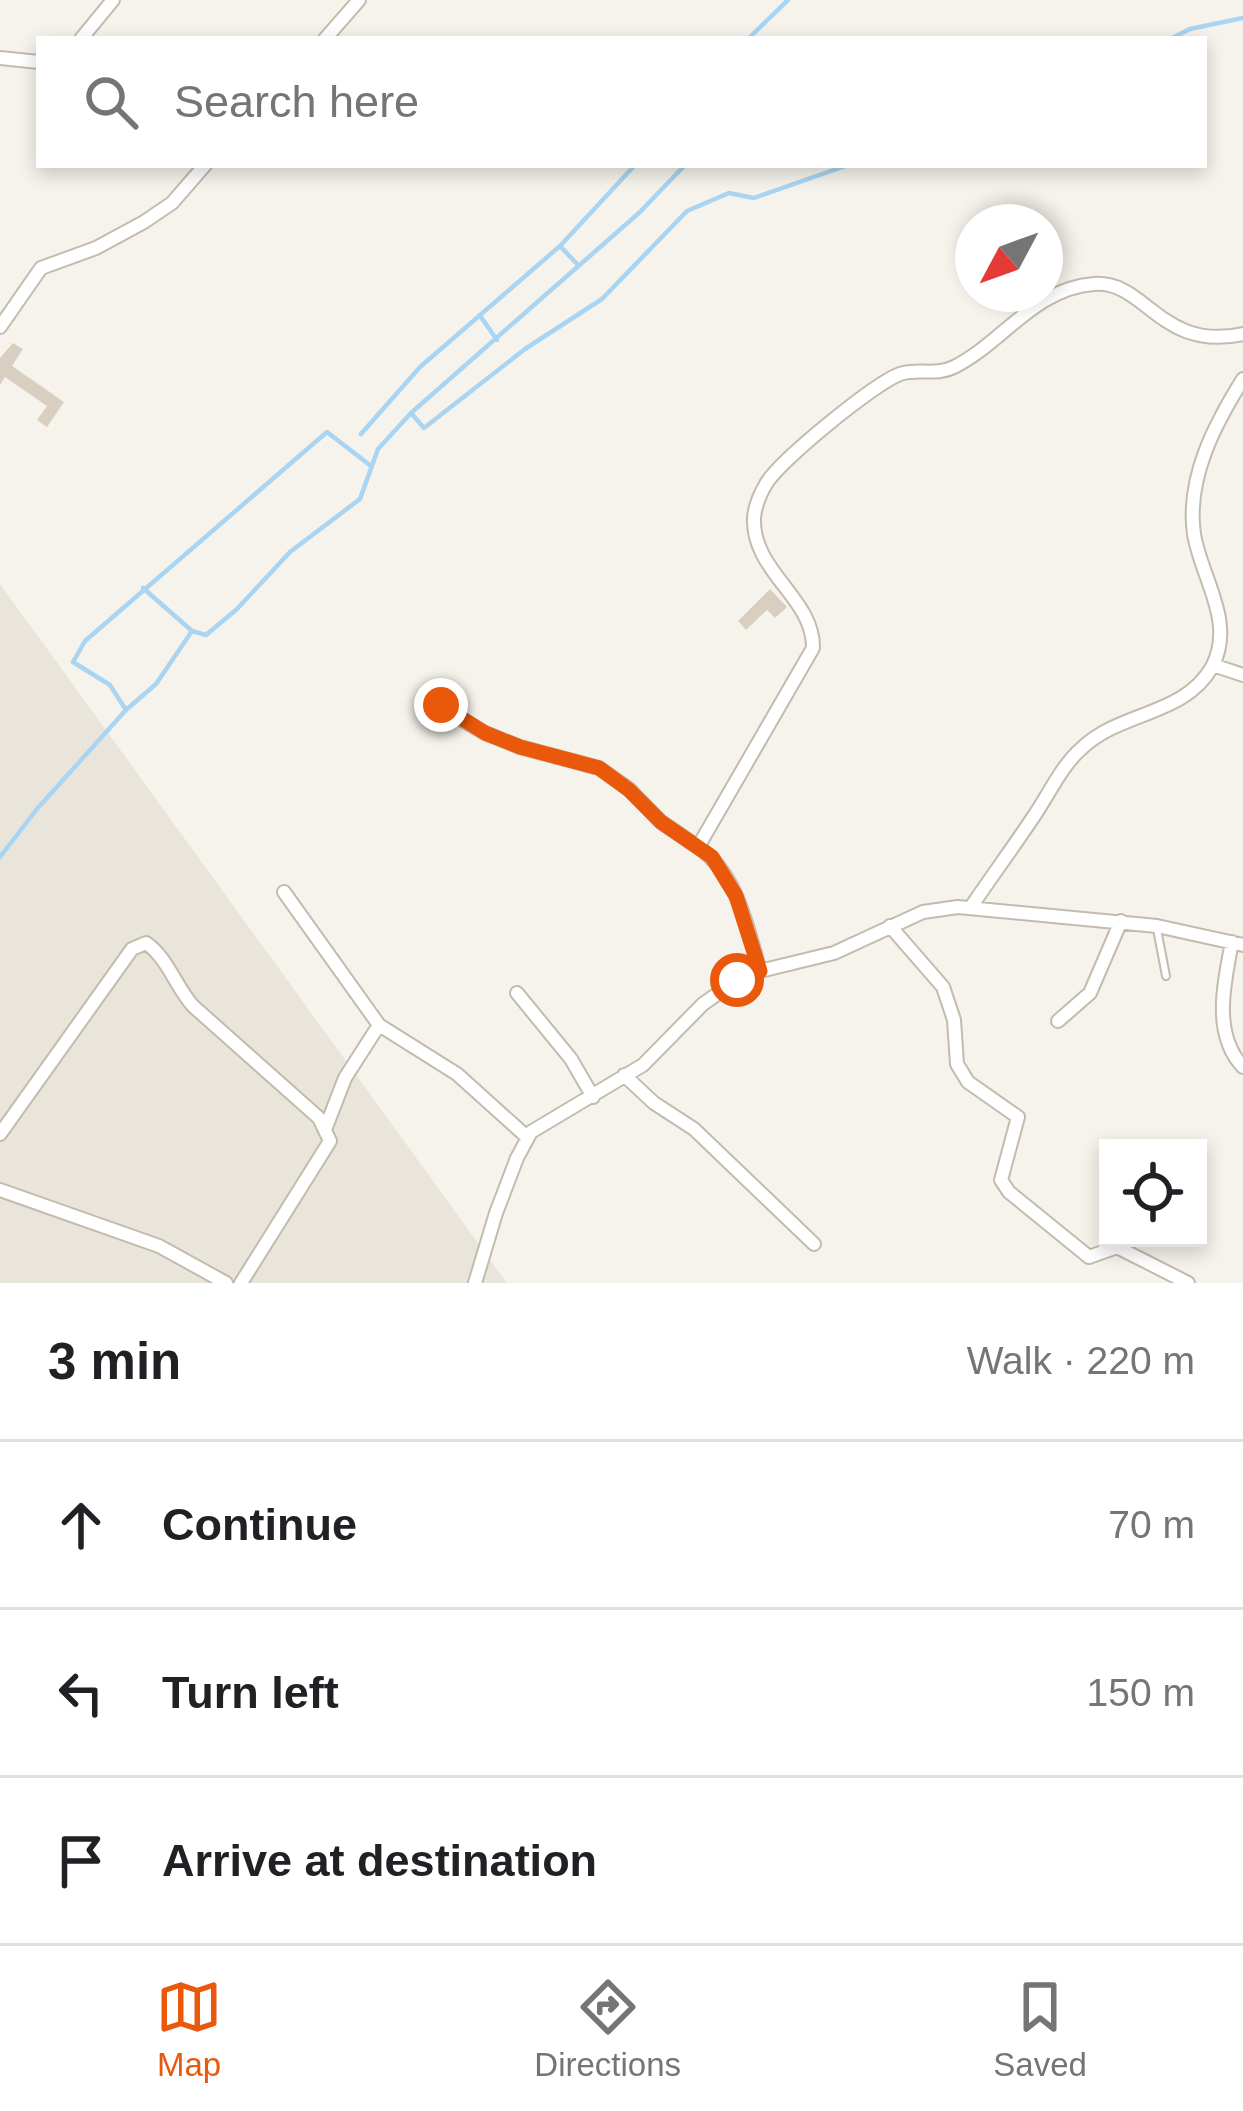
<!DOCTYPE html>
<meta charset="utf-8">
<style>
:root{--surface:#fff;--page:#f2f2f2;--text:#202124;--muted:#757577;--line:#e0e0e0;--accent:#ea580c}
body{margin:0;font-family:Arial,sans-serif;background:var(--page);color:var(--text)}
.controls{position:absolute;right:36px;bottom:36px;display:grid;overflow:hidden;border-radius:0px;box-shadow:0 6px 18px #0003}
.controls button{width:108px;height:108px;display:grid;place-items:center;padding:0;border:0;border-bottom:3px solid var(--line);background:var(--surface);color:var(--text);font:60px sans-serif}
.compass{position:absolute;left:955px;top:204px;width:108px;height:108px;border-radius:50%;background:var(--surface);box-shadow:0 6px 18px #0003;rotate:229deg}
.stop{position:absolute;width:36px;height:36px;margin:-27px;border:9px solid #ea580c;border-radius:50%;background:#fff}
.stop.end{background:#ea580c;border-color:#fff;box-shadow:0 3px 12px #0008}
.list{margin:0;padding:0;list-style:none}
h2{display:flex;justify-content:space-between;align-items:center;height:156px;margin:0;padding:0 48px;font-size:51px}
h2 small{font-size:39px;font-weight:400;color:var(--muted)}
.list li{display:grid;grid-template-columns:78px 1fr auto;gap:36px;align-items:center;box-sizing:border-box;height:168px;padding:0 48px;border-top:3px solid var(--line)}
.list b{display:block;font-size:45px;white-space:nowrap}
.list em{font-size:39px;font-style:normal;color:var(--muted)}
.icon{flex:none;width:66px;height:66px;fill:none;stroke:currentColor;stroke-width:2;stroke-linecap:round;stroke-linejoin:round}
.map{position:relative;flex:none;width:1243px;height:1283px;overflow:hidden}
.search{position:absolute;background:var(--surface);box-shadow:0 6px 18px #0003;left:36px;right:36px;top:36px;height:132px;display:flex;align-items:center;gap:30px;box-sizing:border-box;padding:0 42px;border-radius:0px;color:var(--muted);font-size:45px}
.sheet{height:660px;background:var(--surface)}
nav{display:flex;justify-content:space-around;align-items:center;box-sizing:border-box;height:168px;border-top:3px solid var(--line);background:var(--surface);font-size:33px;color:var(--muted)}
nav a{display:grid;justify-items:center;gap:6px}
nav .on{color:var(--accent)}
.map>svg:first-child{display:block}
.residential{fill:#eae5da}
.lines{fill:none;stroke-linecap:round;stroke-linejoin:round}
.stream{stroke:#a9d4f2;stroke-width:4.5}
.building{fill:#d8cfc1}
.service-casing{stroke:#c2bbae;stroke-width:10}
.minor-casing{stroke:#c2bbae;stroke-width:16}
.service{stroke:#fff;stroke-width:6}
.minor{stroke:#fff;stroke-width:12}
.route{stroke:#ea580c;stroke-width:15}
</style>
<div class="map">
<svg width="1243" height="1283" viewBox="0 0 1243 1283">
<rect width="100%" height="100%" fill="#f6f3ec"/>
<!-- residential -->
<path class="residential" d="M0,584L507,1283H0Z"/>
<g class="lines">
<!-- stream -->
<path class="stream" d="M748,39L788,0
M1170,39L1190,29L1243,18
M560,246L577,264
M481,317L497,340
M411,413L424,428L525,349L602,299L687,211L729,193L754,198L848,165
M361,434L420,367L560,246L635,165
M192,631L206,635L237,609L290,552L360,499L378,449L411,413L640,212L685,165
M127,709L156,684L192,631L143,588
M0,857L37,809L126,710L110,685L73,662L85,641L327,432L371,466"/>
</g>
<!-- building -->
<path class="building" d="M13,343L23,349L12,366L64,402L47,427L37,420L47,406L5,377L0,385V358Z
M770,589L787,607L775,618L767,610L746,630L738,621Z"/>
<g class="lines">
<!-- service casing -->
<g class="service-casing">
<path id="service" d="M1157,929L1166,976"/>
</g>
<!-- minor casing -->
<g class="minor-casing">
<path id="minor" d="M81,39L113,0
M325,39L359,0
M0,58L39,62
M0,327L41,268L96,248L144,222L172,203L205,165
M1213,665L1243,675
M437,705L485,733L520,747L599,768L629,789L661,822L698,847
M284,892L379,1025L457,1074L527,1137
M971,907C992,876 1014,846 1034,816C1049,794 1062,765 1082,748C1121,711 1184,716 1212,667C1236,622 1201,578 1194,534C1186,478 1215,424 1243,379
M890,926L943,987L954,1020L957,1064L968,1082L1018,1117L1001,1180L1009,1192L1089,1257L1117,1247L1188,1283
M1232,942C1224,984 1212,1034 1243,1067
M760,971C747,927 738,875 698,847L813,648C814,598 752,572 754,518C755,506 760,494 766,484C779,461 875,383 900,374C917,368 936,376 954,367C1002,343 1035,288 1094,284C1146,280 1160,352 1243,334
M517,993L571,1059L593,1097
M1058,1021L1090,993L1121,921
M624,1075L654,1103L694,1129L814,1244
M326,1127L345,1078L379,1025
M0,1134L132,949L146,943C167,957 176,987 193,1006L319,1118L330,1141L241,1283
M0,1190L159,1246L226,1283
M475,1283L496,1213L517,1158L531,1132L643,1065L703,1004L737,980L760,971L834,953L923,912L958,907L1157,926L1243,945"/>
</g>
<!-- service -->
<use href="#service" class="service"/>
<!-- minor -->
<use href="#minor" class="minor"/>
</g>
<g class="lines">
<!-- route -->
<path class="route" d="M441,705L485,733L520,747L599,768L629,790L661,822L712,857L736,896L760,971L737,980"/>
</g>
</svg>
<div class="controls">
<button><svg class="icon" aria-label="locate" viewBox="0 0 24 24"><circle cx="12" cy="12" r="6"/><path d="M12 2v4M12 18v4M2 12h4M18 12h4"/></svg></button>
</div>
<svg class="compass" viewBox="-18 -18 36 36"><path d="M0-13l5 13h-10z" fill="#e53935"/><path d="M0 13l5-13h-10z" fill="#757577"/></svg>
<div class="stop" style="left:737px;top:980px"></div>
<div class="stop end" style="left:441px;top:705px"></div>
<div class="search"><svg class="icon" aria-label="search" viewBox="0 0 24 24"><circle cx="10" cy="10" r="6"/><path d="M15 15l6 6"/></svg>Search here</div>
</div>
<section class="sheet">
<h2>3 min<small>Walk · 220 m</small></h2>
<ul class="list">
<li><svg class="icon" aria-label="ahead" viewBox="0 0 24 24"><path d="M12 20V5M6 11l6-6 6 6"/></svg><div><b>Continue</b></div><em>70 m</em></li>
<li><svg class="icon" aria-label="left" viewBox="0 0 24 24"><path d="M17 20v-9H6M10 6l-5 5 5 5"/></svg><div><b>Turn left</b></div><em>150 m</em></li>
<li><svg class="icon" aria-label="arrive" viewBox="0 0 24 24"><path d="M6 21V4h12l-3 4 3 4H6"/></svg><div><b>Arrive at destination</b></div></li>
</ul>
</section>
<nav>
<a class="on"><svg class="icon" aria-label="map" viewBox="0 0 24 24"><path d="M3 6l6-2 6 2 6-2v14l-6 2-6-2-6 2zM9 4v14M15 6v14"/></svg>Map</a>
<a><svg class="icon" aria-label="directions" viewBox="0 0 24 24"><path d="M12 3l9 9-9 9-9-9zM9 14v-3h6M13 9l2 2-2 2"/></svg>Directions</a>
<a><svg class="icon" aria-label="saved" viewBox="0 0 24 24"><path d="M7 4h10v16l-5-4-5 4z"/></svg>Saved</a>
</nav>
